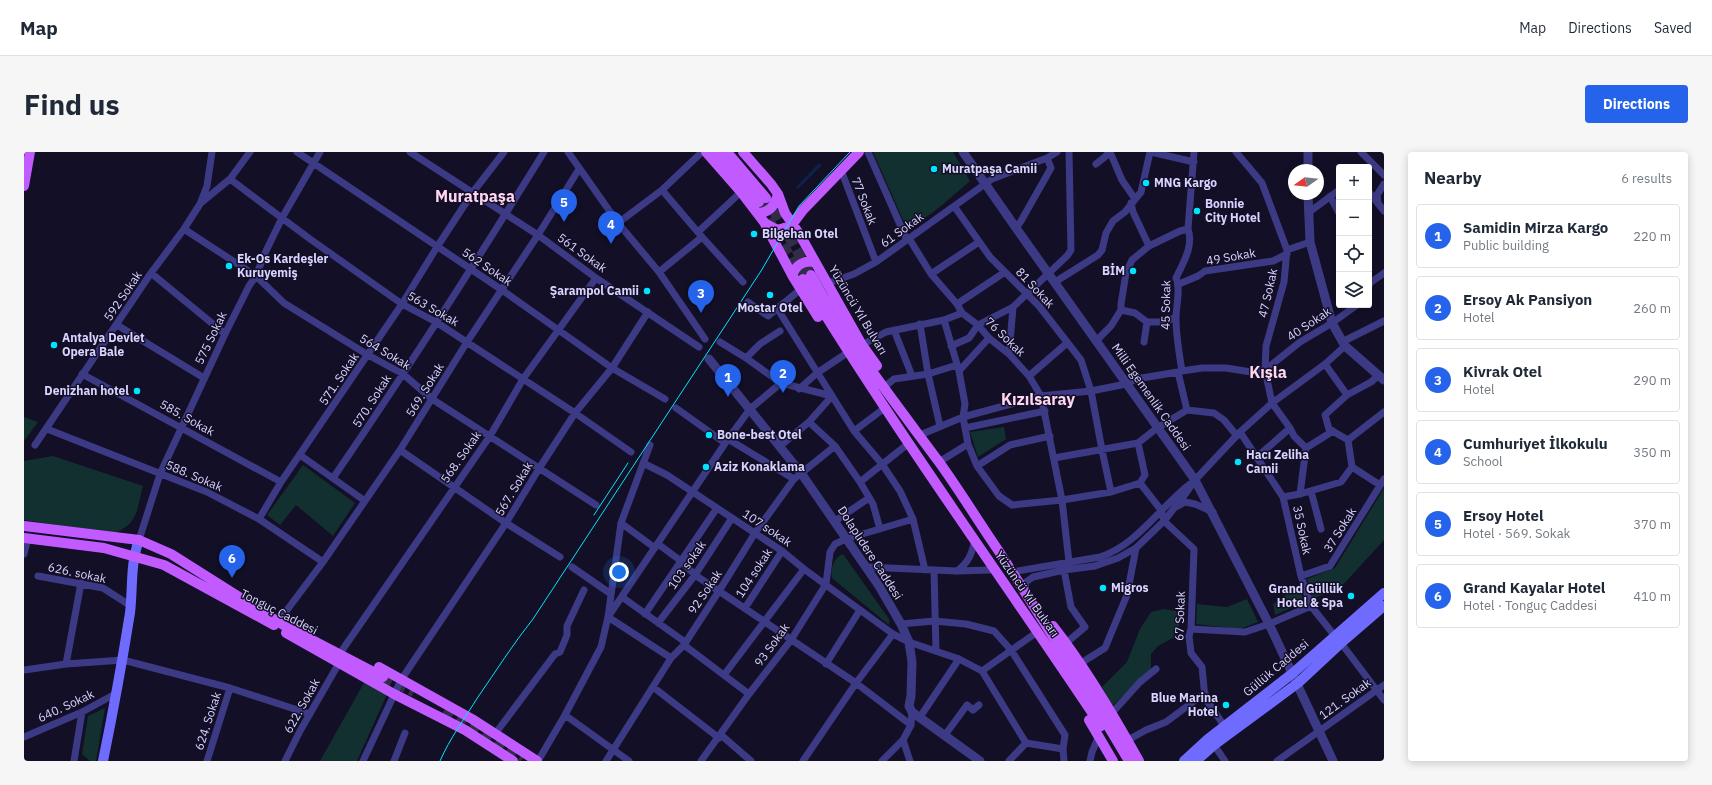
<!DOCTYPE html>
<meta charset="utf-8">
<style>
:root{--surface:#fff;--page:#f6f6f7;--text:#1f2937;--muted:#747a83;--line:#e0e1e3;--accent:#2563eb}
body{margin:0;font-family:"IBM Plex Sans",sans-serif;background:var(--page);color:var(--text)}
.controls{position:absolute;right:12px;top:12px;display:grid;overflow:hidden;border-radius:4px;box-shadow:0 2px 10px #0003}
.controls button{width:36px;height:36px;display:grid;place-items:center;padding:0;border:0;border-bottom:1px solid var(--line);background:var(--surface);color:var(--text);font:20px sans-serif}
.compass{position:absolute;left:1264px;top:12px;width:36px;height:36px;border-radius:50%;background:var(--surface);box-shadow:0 2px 10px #0003;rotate:256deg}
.you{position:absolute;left:595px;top:420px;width:14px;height:14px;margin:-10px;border:3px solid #fff;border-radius:50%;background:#1a73e8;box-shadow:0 0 0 6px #1a73e833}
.badge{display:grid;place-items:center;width:26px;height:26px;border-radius:50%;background:var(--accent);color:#fff;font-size:13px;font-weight:700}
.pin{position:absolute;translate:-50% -33px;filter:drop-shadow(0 1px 2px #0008)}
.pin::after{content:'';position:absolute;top:21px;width:14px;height:12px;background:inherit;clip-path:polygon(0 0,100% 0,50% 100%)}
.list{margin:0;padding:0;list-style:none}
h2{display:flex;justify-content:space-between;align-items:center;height:52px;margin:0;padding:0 16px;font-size:17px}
h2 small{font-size:13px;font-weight:400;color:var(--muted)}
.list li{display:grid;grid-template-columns:26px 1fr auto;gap:12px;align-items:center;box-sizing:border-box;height:64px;margin:0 8px 8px;padding:0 8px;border:1px solid var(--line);border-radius:4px}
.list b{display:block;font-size:15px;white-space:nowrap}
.list p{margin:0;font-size:13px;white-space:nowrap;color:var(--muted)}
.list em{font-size:13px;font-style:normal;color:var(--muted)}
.icon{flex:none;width:22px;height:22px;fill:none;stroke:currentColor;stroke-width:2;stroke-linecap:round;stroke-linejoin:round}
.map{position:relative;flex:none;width:1360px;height:609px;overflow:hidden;border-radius:4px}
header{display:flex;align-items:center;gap:24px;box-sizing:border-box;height:56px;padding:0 20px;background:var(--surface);border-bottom:1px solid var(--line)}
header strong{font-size:19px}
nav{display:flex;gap:22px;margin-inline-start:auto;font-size:14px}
.intro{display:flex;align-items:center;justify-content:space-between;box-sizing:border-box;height:96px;padding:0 24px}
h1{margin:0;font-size:28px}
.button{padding:10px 18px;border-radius:4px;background:var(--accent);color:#fff;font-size:14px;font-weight:700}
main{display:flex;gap:24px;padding:0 24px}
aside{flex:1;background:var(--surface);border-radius:4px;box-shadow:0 2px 10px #0003}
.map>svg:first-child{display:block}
.green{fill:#12302f}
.water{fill:#0c2248}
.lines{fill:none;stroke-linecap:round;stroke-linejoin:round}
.primary-tunnel{stroke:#312d47;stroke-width:10;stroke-dasharray:10 5;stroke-linecap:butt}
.minor{stroke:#3d3a85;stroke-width:7}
.tertiary{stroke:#3d3a85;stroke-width:9}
.secondary{stroke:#6f6bff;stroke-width:10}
.primary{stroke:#c25bff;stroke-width:10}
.tram{stroke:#00e5ff;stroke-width:1}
.poi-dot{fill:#00e5ff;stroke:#130f26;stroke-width:1.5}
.labels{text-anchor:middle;stroke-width:3;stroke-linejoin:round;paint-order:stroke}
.poi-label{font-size:12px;font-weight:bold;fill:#d9d4ff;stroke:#130f26;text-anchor:start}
.street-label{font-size:12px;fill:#d9d4ff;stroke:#130f26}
.district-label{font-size:16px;font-weight:bold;fill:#ffd6f0;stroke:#130f26}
</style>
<header>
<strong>Map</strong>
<nav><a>Map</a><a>Directions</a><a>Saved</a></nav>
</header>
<div class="intro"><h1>Find us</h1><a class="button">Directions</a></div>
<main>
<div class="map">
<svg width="1360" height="609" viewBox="0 0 1360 609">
<rect width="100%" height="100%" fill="#130f26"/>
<!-- green -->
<path class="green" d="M849,0H929L946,29L917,54L884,79Z
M0,265L14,270L0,289Z
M980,275L982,287L954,305L946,280Z
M29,304L119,334C112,359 115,372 88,382L0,368V309Z
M279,313L331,351L309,384L272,353L256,373L243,363Z
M1360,336V388L1316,436L1288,447L1283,427L1311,416Z
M819,402L865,467V473L808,426C806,417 810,405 819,402Z
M1275,433L1280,450L1251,463L1249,452Z
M1223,447L1234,470L1216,477L1172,472L1173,452L1203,455Z
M1140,457L1152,459L1156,467L1154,483L1134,494L1127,502V517L1088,554L1078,535L1103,510L1116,477L1127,460Z
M341,529L364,540L333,609H296Z
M81,556L72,609H66L58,602L64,564Z"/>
<!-- water -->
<path class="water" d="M795,11L798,13L774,37L772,35Z"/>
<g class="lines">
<!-- primary-tunnel -->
<path class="primary-tunnel" d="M742,46L787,123
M737,54L779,127
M359,525L390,540
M421,557L481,594
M482,599L497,609"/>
<!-- minor -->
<path class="minor" d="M273,0L478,138L588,216L641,247
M386,0L514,83L572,126L675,195
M544,0L594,71L635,120L681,187
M844,0L882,86L886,88L907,122L933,152L938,161L954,173L965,186L985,202L1005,224L1017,244L1038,348L1045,410
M1086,0L1098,28L1111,47
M1127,0L1170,10
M1212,0L1238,31L1263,98L1260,130L1242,194L1241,218L1248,251L1266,276
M1337,0L1360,23
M1072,12L1082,4L1084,0
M817,18L852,110
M206,27L286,87L378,152L412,170L551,261L607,300
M1345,40L1360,59
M1306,44L1315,61
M178,50L206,27L226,0
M1107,51L1109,60L1125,94
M1354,51L1353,43L1360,32
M930,54L966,105L1015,154L1057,208L1067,239L1078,298L1087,340
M1284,61L1315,38
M594,71L638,38L678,0
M992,76L997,69L1027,16L1023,6
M160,77L232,124L260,151L344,203L379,222L408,247L572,353
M674,80L717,40
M678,85L719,130
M1263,98L1286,90
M635,120L678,85L638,38
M127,121L201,182
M907,122L955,90
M1031,130L1074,103L1078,98L1082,81L1089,69L1101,60L1117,40L1126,0
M802,132L830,122L852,110L968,27L1023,6L1033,0
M1155,132L1174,124L1181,119L1249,109L1263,102
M1345,134L1346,131L1360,121
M724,150L744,164L777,137
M933,152L981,120
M753,156L830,279L858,312L876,339L889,367L901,418
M1097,158L1111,161L1123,170H1135L1152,166
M920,168L935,219L941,252L939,265L944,292L953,314L975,344L988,353L1038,348L1087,340L1116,331L1137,358L1140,369L1170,397L1167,477L1165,484L1167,501L1178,515L1181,546L1201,575
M896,172L904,222L916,274
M93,173L180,226
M870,178L888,224
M1073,188L1087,174L1097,158V152L1102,121L1108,108L1125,94L1156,79L1164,77
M696,190L722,206L757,231L808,244L785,270L756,294
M1120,190L1123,170
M1318,190L1360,169
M838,193L862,180L920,168L938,161
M927,194L945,186L954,173L989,155L1043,104L1047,98L1045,0
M985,202L989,155
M722,206L736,192L756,179
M1301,212L1323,243L1301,263L1305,277L1324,288
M935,219L965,186
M1158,219L1178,216H1202L1227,220L1241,218L1276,190L1308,171L1333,153
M58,222L257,330
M1005,224L1043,191
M864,232L870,227L904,222L933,213
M775,237L793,221L820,203
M1323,243L1347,230L1355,223
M652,256L701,291
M1163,258L1154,220L1158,219C1155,201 1152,184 1152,166C1152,153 1157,137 1152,126C1159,111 1170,94 1164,77L1170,0
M1163,258L1190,261L1200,268L1213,284
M785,270L811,294L836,330L849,352L856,377
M941,276L1021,259
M23,277L183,340L235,367L299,410
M830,279L858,258
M1216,280L1259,345L1277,424L1287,454L1310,483
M896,283L939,265L1017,244L1067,239L1102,232L1112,227L1154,220
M704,287L770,327
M1114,291L1121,323L1116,331
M11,293L127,121L160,77L176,52L183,34L188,0
M376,298L482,371L536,405
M276,303L341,349
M1233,305L1266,276L1270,284L1282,296L1309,279
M1030,306L1114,291L1133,276L1163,258
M915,310L944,292
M619,311L643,323L758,399L780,417L869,482L885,490L935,507L958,519L1002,591
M953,314L986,293L1026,284
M309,326C382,220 452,110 520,0
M836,330L885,291
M1356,333L1328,315L1324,288L1360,260
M1287,339L1297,377
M1276,342L1282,296
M1259,345L1276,342L1317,330L1328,315
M1154,354L1161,350L1171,352L1189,360
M235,367L257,330L378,152L413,95L449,40L480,0
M811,369L845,346
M597,371L631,396
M115,388L136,322L201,182L225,134L232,124L241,101L258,66L296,0
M634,392L657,409L671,423L832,531L887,573
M0,402L4,386
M548,415L587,442
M842,415L933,419L966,418
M1041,415L1040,418L1047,455L1061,475L1042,491
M910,418L912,499
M933,419C945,410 947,403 951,389
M988,420L1076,405C1113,393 1136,355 1166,332
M14,424L79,436L107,454
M1277,424L1306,414L1360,327
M1001,436L1002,430L1009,425L1040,418L1071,414L1094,406L1112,396L1140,369L1162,341L1171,328L1216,280L1248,251L1301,212L1321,194
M598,445L661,490
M721,456L758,399
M621,462L693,356
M257,466L299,410L376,298L443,190L514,83L555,17
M634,471L671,423L708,366
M877,472L910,469L942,472L970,479L987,498L1041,583L1039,597L1040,609
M1167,477L1221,480L1245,472L1287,454
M1317,491L1360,548
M660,493L725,542
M319,497L466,284L499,227L572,126
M647,506L584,465L704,287L726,257L757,231
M1057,511L1081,496L1103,443L1112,396
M42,512L57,431
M802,512L836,458
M0,518L42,512L99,508L206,536L286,562
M958,519L1009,483
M700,523L780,417
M629,535L695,586
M1088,561L1116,530L1132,517
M541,563L605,609
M896,565L935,507
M471,582L531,502L536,500L543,483V474L560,438
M697,583L727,609
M921,583L943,553L949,558L955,553
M0,585L58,560L93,541
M879,588L886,609
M1104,588L1122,578L1142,570L1181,541
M1190,593L1201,609
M50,609L58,560
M183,609L206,536
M261,609L276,579L315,511
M339,609L377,528L482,371L516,315L551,261L588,216L624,160
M370,609L381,581
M514,609L541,563L577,495L584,465L597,371L626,293
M582,609L647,506L660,493L695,439L731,381L770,327L811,294
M677,609L725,542L767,488L802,432L806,400L811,392L822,387L889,367
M779,609L832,531L869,482
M858,609L879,588L887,573L888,560
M985,609L1002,591L1039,597
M1066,609L1068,600L1075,584
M1253,609L1360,533"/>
<!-- tertiary -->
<path class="tertiary" d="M939,0L992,76L1171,328L1245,472L1309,609
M1284,0V18
M1284,42L1286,90L1308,171L1321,194L1360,228
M685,207L777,321L855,434L877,472L885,490L888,510L887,544L885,554L888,560L956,609"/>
<!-- secondary -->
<path class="secondary" d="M79,609C89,560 98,511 106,461C109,436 106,412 115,388
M1160,609L1184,587L1269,521L1360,441
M1172,609L1190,593L1274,531L1317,491L1360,454"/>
<!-- primary -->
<path class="primary" d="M682,0L717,40L740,70L768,123L794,165
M692,0L735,50
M703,0L742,46
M719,0L747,32L754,42L761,61L776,83L838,193L853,214
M0,34L6,0
M733,61C745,61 751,54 754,42
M742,72L753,78L767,74L779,58L835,0
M768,123C772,113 780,108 790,110
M787,123C823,190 870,249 915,310C936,339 954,369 974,398C1019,468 1063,538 1105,609
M779,127C872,280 978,425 1077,574
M0,374L115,388L147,402L261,474L359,525
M0,386L80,396L140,413L250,473
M1029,474C1062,516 1089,562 1115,609
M262,481L370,542L441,578L489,609
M355,515L448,567L513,609
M1065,568L1089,609"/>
<!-- tram -->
<path class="tram" d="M570,363L604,311
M416,609C426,586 441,566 454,545C472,519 489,492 509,467L737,119L775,54L826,0"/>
</g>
<!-- markers -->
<g class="poi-dot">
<circle cx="910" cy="17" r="4"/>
<circle cx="1122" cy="31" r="4"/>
<circle cx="1173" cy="59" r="4"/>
<circle cx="730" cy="82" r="4"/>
<circle cx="205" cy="114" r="4"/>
<circle cx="1109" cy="119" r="4"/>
<circle cx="623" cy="139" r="4"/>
<circle cx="746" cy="143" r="4"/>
<circle cx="30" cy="193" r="4"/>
<circle cx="113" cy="239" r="4"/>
<circle cx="685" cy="283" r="4"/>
<circle cx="1214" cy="310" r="4"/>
<circle cx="682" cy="315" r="4"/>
<circle cx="1079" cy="436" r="4"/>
<circle cx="1327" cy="444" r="4"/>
<circle cx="1202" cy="553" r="4"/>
</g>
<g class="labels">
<!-- poi labels -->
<g class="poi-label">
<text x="918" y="21">Muratpaşa Camii</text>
<text x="1130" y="35">MNG Kargo</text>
<text x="1181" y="56">Bonnie<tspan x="1181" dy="14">City Hotel</tspan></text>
<text x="738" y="86">Bilgehan Otel</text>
<text x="213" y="111">Ek-Os Kardeşler<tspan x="213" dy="14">Kuruyemiş</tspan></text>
<text x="1101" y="123" text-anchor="end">BİM</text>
<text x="615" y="143" text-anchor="end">Şarampol Camii</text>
<text x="746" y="160" text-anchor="middle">Mostar Otel</text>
<text x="38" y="190">Antalya Devlet<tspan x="38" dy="14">Opera Bale</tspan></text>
<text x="105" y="243" text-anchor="end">Denizhan hotel</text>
<text x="693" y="287">Bone-best Otel</text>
<text x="1222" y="307">Hacı Zeliha<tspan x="1222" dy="14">Camii</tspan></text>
<text x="690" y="319">Aziz Konaklama</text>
<text x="1087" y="440">Migros</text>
<text x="1319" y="441" text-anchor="end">Grand Güllük<tspan x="1319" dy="14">Hotel &amp; Spa</tspan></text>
<text x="1194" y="550" text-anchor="end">Blue Marina<tspan x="1194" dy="14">Hotel</tspan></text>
</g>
<!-- street labels -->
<g class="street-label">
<text transform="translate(840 49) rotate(69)" y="4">77 Sokak</text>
<text transform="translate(878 78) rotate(-36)" y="4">61 Sokak</text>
<text transform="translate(558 101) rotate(36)" y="4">561 Sokak</text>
<text transform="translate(1207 105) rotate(-10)" y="4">49 Sokak</text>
<text transform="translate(463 115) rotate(34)" y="4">562 Sokak</text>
<text transform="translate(1011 136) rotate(47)" y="4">81 Sokak</text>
<text transform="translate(1244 141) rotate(-77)" y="4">47 Sokak</text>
<text transform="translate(99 144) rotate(-56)" y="4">592 Sokak</text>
<text transform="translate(1142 153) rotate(-89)" y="4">45 Sokak</text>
<text transform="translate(409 157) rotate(30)" y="4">563 Sokak</text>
<text transform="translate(834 158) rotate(59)" y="4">Yüzüncü Yıl Bulvarı</text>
<text transform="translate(1285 172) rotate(-34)" y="4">40 Sokak</text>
<text transform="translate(981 185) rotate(44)" y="4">76 Sokak</text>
<text transform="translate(187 186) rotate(-64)" y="4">575 Sokak</text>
<text transform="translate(361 200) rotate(31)" y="4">564 Sokak</text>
<text transform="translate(315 227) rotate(-56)" y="4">571. Sokak</text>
<text transform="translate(401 238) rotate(-58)" y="4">569. Sokak</text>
<text transform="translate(1127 245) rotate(55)" y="4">Milli Egemenlik Caddesi</text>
<text transform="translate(348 249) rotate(-57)" y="4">570. Sokak</text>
<text transform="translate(163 266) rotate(29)" y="4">585. Sokak</text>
<text transform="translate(437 305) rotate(-55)" y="4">568. Sokak</text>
<text transform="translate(170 324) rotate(23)" y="4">588. Sokak</text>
<text transform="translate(490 337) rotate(-59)" y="4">567. Sokak</text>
<text transform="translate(743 376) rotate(34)" y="4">107 sokak</text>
<text transform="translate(1278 378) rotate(78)" y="4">35 Sokak</text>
<text transform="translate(1316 378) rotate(-58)" y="4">37 Sokak</text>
<text transform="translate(846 401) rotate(57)" y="4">Dolaplıdere Caddesi</text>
<text transform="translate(663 413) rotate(-55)" y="4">103 sokak</text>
<text transform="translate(53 421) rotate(12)" y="4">626. sokak</text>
<text transform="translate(730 421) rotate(-57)" y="4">104 sokak</text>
<text transform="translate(681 440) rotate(-56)" y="4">92 Sokak</text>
<text transform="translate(1003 442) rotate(55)" y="4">Yüzüncü Yıl Bulvarı</text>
<text transform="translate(255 460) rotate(27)" y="4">Tonguç Caddesi</text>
<text transform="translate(1156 464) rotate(-88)" y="4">67 Sokak</text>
<text transform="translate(748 493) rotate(-54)" y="4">93 Sokak</text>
<text transform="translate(1252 516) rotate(-40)" y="4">Güllük Caddesi</text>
<text transform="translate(1321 547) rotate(-36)" y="4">121. Sokak</text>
<text transform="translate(42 554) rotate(-25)" y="4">640. Sokak</text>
<text transform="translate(278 554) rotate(-61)" y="4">622. Sokak</text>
<text transform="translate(184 569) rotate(-72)" y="4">624. Sokak</text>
</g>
<!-- district labels -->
<g class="district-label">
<text x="451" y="50">Muratpaşa</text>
<text x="1244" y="226">Kışla</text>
<text x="1014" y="253">Kızılsaray</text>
</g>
</g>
</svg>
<div class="controls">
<button>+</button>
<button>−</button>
<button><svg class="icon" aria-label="locate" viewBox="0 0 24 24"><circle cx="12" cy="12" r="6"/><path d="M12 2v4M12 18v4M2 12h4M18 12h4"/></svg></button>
<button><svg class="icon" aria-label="layers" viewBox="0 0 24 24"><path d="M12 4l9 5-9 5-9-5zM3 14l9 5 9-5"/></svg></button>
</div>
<svg class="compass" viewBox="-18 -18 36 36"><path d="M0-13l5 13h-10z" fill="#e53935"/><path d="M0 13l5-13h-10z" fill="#747a83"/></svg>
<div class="you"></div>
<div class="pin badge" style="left:704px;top:245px">1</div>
<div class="pin badge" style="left:759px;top:241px">2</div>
<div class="pin badge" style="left:677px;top:161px">3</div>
<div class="pin badge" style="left:587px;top:92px">4</div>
<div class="pin badge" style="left:540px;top:70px">5</div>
<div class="pin badge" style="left:208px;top:426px">6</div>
</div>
<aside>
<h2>Nearby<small>6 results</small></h2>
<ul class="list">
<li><span class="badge">1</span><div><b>Samidin Mirza Kargo</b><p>Public building</p></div><em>220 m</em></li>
<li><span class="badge">2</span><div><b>Ersoy Ak Pansiyon</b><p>Hotel</p></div><em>260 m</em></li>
<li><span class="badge">3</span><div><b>Kivrak Otel</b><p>Hotel</p></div><em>290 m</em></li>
<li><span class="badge">4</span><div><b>Cumhuriyet İlkokulu</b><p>School</p></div><em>350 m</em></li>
<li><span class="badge">5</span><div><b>Ersoy Hotel</b><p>Hotel · 569. Sokak</p></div><em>370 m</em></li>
<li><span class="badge">6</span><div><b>Grand Kayalar Hotel</b><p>Hotel · Tonguç Caddesi</p></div><em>410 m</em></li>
</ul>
</aside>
</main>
